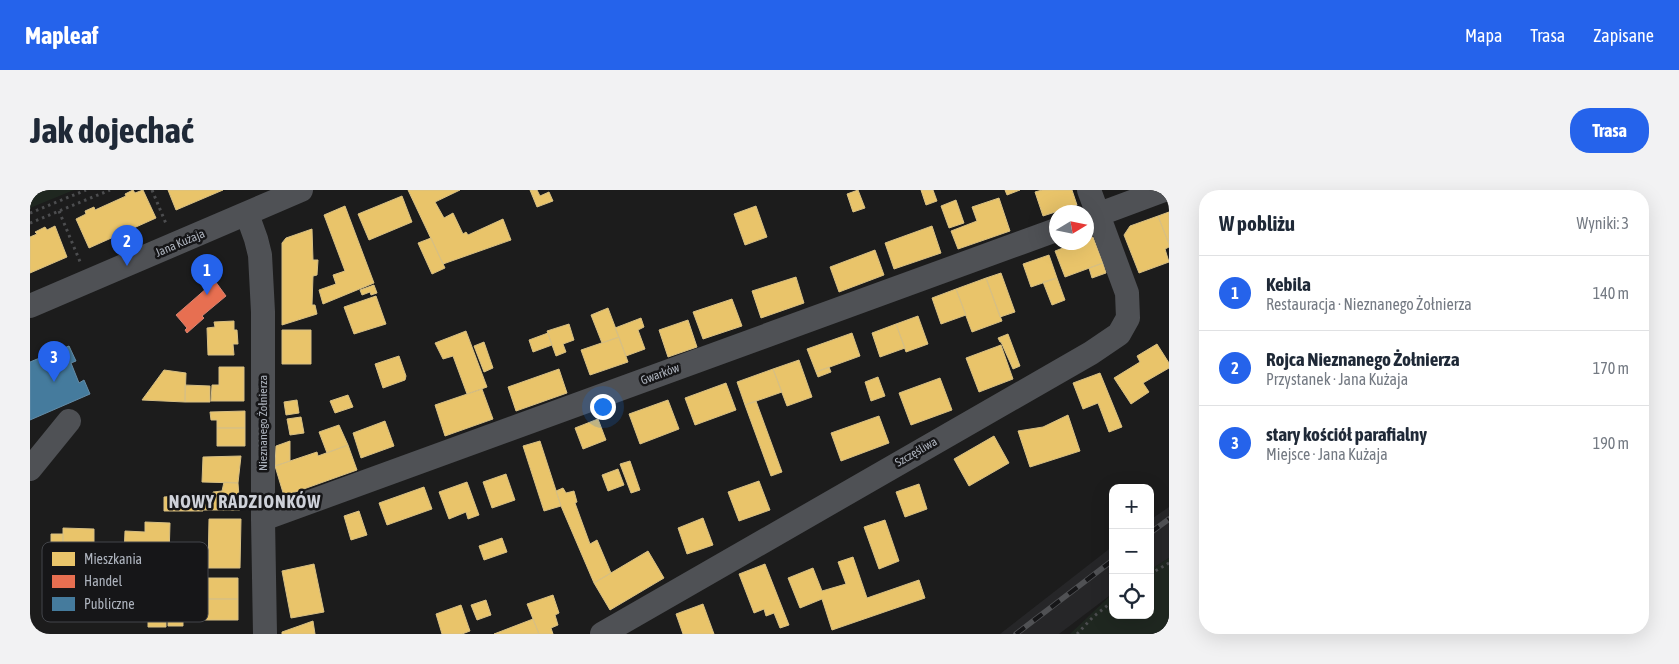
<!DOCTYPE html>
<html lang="pl">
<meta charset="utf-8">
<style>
:root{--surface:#fff;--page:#f2f2f3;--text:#1f2937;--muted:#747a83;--line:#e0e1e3;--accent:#2563eb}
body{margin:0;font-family:"Asap Condensed",sans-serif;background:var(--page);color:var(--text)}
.controls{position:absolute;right:15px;bottom:15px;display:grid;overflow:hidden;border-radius:10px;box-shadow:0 5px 20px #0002}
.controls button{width:45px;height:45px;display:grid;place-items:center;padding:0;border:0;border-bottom:1px solid var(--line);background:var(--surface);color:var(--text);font:25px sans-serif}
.compass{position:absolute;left:1019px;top:15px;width:45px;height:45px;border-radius:50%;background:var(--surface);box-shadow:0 5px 20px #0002;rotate:80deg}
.you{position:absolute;left:572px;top:216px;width:18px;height:18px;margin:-12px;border:4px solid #fff;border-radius:50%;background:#1a73e8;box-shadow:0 0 0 8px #1a73e833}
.badge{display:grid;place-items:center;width:32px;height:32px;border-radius:50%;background:var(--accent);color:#fff;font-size:16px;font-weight:700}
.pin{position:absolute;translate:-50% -41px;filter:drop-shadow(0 1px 2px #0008)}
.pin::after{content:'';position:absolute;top:26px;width:18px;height:15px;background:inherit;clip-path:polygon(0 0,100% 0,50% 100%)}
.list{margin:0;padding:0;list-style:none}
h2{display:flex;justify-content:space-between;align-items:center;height:65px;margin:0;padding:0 20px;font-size:21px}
h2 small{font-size:16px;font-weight:400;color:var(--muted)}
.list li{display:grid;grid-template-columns:32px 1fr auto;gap:15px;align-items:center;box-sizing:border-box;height:75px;padding:0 20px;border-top:1px solid var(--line)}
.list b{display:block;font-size:19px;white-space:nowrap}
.list p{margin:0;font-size:16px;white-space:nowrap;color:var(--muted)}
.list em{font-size:16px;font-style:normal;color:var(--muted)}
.icon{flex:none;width:28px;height:28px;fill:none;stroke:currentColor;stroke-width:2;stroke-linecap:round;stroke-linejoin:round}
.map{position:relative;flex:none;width:1139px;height:444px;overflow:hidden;border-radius:20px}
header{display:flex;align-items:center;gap:30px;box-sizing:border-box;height:70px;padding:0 25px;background:var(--accent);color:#fff}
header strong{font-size:24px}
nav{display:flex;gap:28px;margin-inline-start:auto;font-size:18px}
.intro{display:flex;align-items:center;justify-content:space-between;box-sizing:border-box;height:120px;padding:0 30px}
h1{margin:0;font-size:35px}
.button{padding:12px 22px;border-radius:20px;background:var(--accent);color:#fff;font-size:18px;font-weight:700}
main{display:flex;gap:30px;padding:0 30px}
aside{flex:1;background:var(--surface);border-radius:20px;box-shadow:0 5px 20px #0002}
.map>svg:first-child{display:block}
.built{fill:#262628}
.green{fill:#1f2720}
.homes{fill:#e9c46a;stroke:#d7bf83}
.shops{fill:#e76f51;stroke:#d68371}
.public{fill:#457b9d;stroke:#648ca7}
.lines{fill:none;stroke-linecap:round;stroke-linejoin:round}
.path{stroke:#4c4d4f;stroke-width:3;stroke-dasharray:2.5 4;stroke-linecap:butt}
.minor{stroke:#4f5155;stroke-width:24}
.rail-casing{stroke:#505154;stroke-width:5.5}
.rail{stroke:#161618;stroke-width:4;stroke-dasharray:11;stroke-linecap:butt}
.labels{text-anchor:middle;stroke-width:5;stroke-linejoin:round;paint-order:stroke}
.street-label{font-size:12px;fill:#adb3bd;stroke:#161618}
.district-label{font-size:18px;font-weight:bold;letter-spacing:1px;fill:#ced1d9;stroke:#161618}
.key{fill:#161618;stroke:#43454a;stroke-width:1}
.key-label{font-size:14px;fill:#adb3bd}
</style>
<header>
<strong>Mapleaf</strong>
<nav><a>Mapa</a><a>Trasa</a><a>Zapisane</a></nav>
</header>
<div class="intro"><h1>Jak dojechać</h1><a class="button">Trasa</a></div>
<main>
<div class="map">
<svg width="1139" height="444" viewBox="0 0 1139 444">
<rect width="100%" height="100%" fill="#1c1c1c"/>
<!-- built -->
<path class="built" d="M1139,317V368L1120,380V330Z
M1083,356V403L1029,444H970Z"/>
<!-- green -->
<path class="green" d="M0,0H44L0,18Z
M1139,368V444H1040L1083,403V425H1120V380Z"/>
<!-- homes -->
<path class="homes" d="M103,0L105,3L113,0L126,28L59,58L46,29L56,24L55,21L64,17L65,20L96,6L95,4Z
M138,0H193L146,20Z
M378,0H430L405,12L414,28L423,23L433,44L436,42L438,45L473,29L481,50L413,74Z
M500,0H507L510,6L519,2L523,11L507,17Z
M828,0L835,18L823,22L817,4Z
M891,0H903L907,11L896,15Z
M975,0H990L977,5Z
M1012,0H1042L1047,15L1013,26L1005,2Z
M372,6L382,32L339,50L328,24Z
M969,8L980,41L928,59L921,41L947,31L942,17Z
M926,10L934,33L919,38L911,16Z
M315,16L344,93L293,114L289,100L306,94L303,85L315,81L294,25Z
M726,16L737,47L715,55L704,24Z
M1139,22V54L1128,26Z
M1128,26L1139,54V57L1135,59L1139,72L1109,83L1094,45L1100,36Z
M25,36L37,67L0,83V47L7,44L5,42L15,37L17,40Z
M902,36L911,63L864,79L855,53Z
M282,39L283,70H288L287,85L283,86L282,115H285L287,124L252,135V53L256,48Z
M1063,47L1073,73L1035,87L1025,61L1049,52H1056V50Z
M401,48L415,78L402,84L388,53Z
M845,60L854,85L809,102L800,77Z
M1019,65L1027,88L1001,97L993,74Z
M1073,73L1076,83L1062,88L1059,78Z
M971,83L985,122L970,127L956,88Z
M766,87L774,113L731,128L722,101Z
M956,88L972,131L942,142L926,99Z
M1027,88L1035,110L1022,115L1013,92Z
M344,95L347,103L341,105L340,102L332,105L330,100Z
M926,99L936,125L911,134L902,108Z
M346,106L356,134L324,144L314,117Z
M702,109L712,136L673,149L663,122Z
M578,118L589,147L572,153L561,125Z
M888,126L898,154L876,162L866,134Z
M611,128L614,137L608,140L615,159L596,166L585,138Z
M658,130L667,157L638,167L629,140Z
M204,131V140H207L208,154H203L204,165H178L177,138L185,137L184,132Z
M539,134L544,150L533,154L536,162L526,166L517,141Z
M866,134L875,158L850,167L842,143Z
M252,140H281V174H252Z
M436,141L457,197L437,204L423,166L413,169L405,153Z
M518,143L522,155L503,162L499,150Z
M822,143L830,166L786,182L777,159Z
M978,144L990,176L983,179L971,152H970L968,148Z
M589,147L598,172L560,185L551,160Z
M454,152L463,178L454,182L444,156Z
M1127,154L1139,173V178L1113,193L1119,202L1101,214L1084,188L1110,172L1107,166Z
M971,155L983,189L949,202L936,168Z
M369,166L376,186L375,190L353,198L345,174Z
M769,170L782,207L757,216L743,179Z
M189,177H214V211H181L182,195H189Z
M799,177L801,182L788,187L786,182Z
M529,179L537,203L486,221L478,197Z
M743,179L752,202L715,215L707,192Z
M134,180L156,183L155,212L112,210Z
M1070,183L1092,237L1079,242L1068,213L1053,219L1043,193Z
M848,187L855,206L841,211L835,192Z
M910,188L922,220L881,235L869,203Z
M696,193L706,220L665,235L655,208Z
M155,195L180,196V212H155Z
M452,199L463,229L415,246L405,215Z
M318,205L323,217L305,223L300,211Z
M267,210L269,223L256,225L254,212Z
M638,210L649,239L610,254L599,224Z
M726,211L752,282L741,286L715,215Z
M215,221V238H187V230H181L180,222Z
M1038,225L1050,261L1000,277L988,241L1013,237Z
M849,226L859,253L811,271L801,243Z
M271,227L274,243L260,245L257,229Z
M568,229L576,250L553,259L545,238Z
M355,231L364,256L331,268L323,243Z
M309,235L318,255L297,263L289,242Z
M187,238H215V256H187Z
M964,246L979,273L939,296L924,269Z
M260,251V271L245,276L246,256Z
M510,251L531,316L514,321L493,256Z
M318,255L327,280L254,306L245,276L287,262L288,266Z
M211,266L208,293L172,292L173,267Z
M600,271L610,300L601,303L590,274Z
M588,279L594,295L578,301L572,285Z
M476,284L485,310L462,318L453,292Z
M729,291L740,320L709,331L698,302Z
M194,292L208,293L210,320H174V305H183V302L192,301Z
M437,292L449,325L438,329L436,322L419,329L409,302Z
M889,294L897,319L875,327L866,302Z
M394,297L402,319L357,335L349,313Z
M533,298L536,303L544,301L547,312L545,313L560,354L567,350L581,383L564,393L531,316L526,301Z
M148,306V321H134V307Z
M148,306L174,307L173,321H148Z
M329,321L337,345L321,350L314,326Z
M673,328L683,355L657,364L648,338Z
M179,329H211L210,378H178Z
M855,330L869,371L849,379L834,337Z
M115,332L140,333L139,367L94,365L95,341L115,342Z
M33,338L64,339V369H33Z
M21,344H33V366H21Z
M472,348L477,362L454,370L449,356Z
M618,361L634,388L580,420L564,393Z
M823,367L837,408L889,390L895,408L802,440L792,409L770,418L758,388L783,378L792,401L816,394L808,372Z
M284,374L294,422L261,428L252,381Z
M735,374L759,435L750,438L744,423L736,426L734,419L724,423L709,384Z
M169,388H208V409H169Z
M523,405L529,423L525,425L528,435L521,438L523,444H509L497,414Z
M169,409H208V430H169Z
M456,410L461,425L447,430L441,415Z
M673,414L684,444H653L646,424Z
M431,415L440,441L432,444H412L406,424Z
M122,421L136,422V437H118V428L121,426Z
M138,426L153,427V436H138Z
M503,429L509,444H464Z
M283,431L285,444H252V442Z"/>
<!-- shops -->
<path class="shops" d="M185,91L196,106L172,126L174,128L157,143L155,140L157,138L146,125Z"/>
<!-- public -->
<path class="public" d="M39,156L46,171L41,173L49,193L54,190L60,204L0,230V172Z"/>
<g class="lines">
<!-- path -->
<path class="path" d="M122,0L137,36
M29,21L51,74
M0,23L56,0
M0,33L80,0
M1120,384L1139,373
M1047,444L1063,427L1083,411"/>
<!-- minor -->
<path class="minor" d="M217,24L226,49L230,65L233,122V329L235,444
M1056,29L1134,0
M0,116L271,0
M0,279L39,231
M233,329L1026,40
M572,444L1061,163L1089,144L1098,128L1097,103L1059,0"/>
<!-- rail casing -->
<g class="rail-casing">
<path id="rail" d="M1120,343L1139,329
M986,444L1083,370"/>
</g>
<!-- rail -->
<use href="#rail" class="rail"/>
</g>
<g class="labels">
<!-- street labels -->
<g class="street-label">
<text transform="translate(150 53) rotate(-23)" y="4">Jana Kużaja</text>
<text transform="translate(630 184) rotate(-20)" y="4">Gwarków</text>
<text transform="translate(233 233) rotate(-90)" y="4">Nieznanego Żołnierza</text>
<text transform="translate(886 262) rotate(-30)" y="4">Szczęśliwa</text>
</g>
<!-- district labels -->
<g class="district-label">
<text x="215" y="318">NOWY RADZIONKÓW</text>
</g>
</g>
<!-- legend -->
<rect x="12" y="352" width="166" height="80" rx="8" class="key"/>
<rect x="22" y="362" width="23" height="14" fill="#e9c46a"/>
<rect x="22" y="385" width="23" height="13" fill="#e76f51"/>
<rect x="22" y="407" width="23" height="14" fill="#457b9d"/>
<g class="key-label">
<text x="54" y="374">Mieszkania</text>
<text x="54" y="396">Handel</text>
<text x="54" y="419">Publiczne</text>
</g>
</svg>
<div class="controls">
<button>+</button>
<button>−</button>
<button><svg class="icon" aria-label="locate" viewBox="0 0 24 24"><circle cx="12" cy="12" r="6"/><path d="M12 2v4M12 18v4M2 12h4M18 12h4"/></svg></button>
</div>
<svg class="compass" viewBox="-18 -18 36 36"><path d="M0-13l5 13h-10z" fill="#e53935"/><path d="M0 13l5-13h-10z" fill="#747a83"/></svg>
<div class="you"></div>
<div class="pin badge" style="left:177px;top:105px">1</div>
<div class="pin badge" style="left:97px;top:76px">2</div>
<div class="pin badge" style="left:24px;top:192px">3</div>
</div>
<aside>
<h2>W pobliżu<small>Wyniki: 3</small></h2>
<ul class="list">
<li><span class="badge">1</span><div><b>Kebila</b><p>Restauracja · Nieznanego Żołnierza</p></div><em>140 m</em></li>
<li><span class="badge">2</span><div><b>Rojca Nieznanego Żołnierza</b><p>Przystanek · Jana Kużaja</p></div><em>170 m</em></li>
<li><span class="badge">3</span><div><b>stary kościół parafialny</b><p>Miejsce · Jana Kużaja</p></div><em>190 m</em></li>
</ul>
</aside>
</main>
